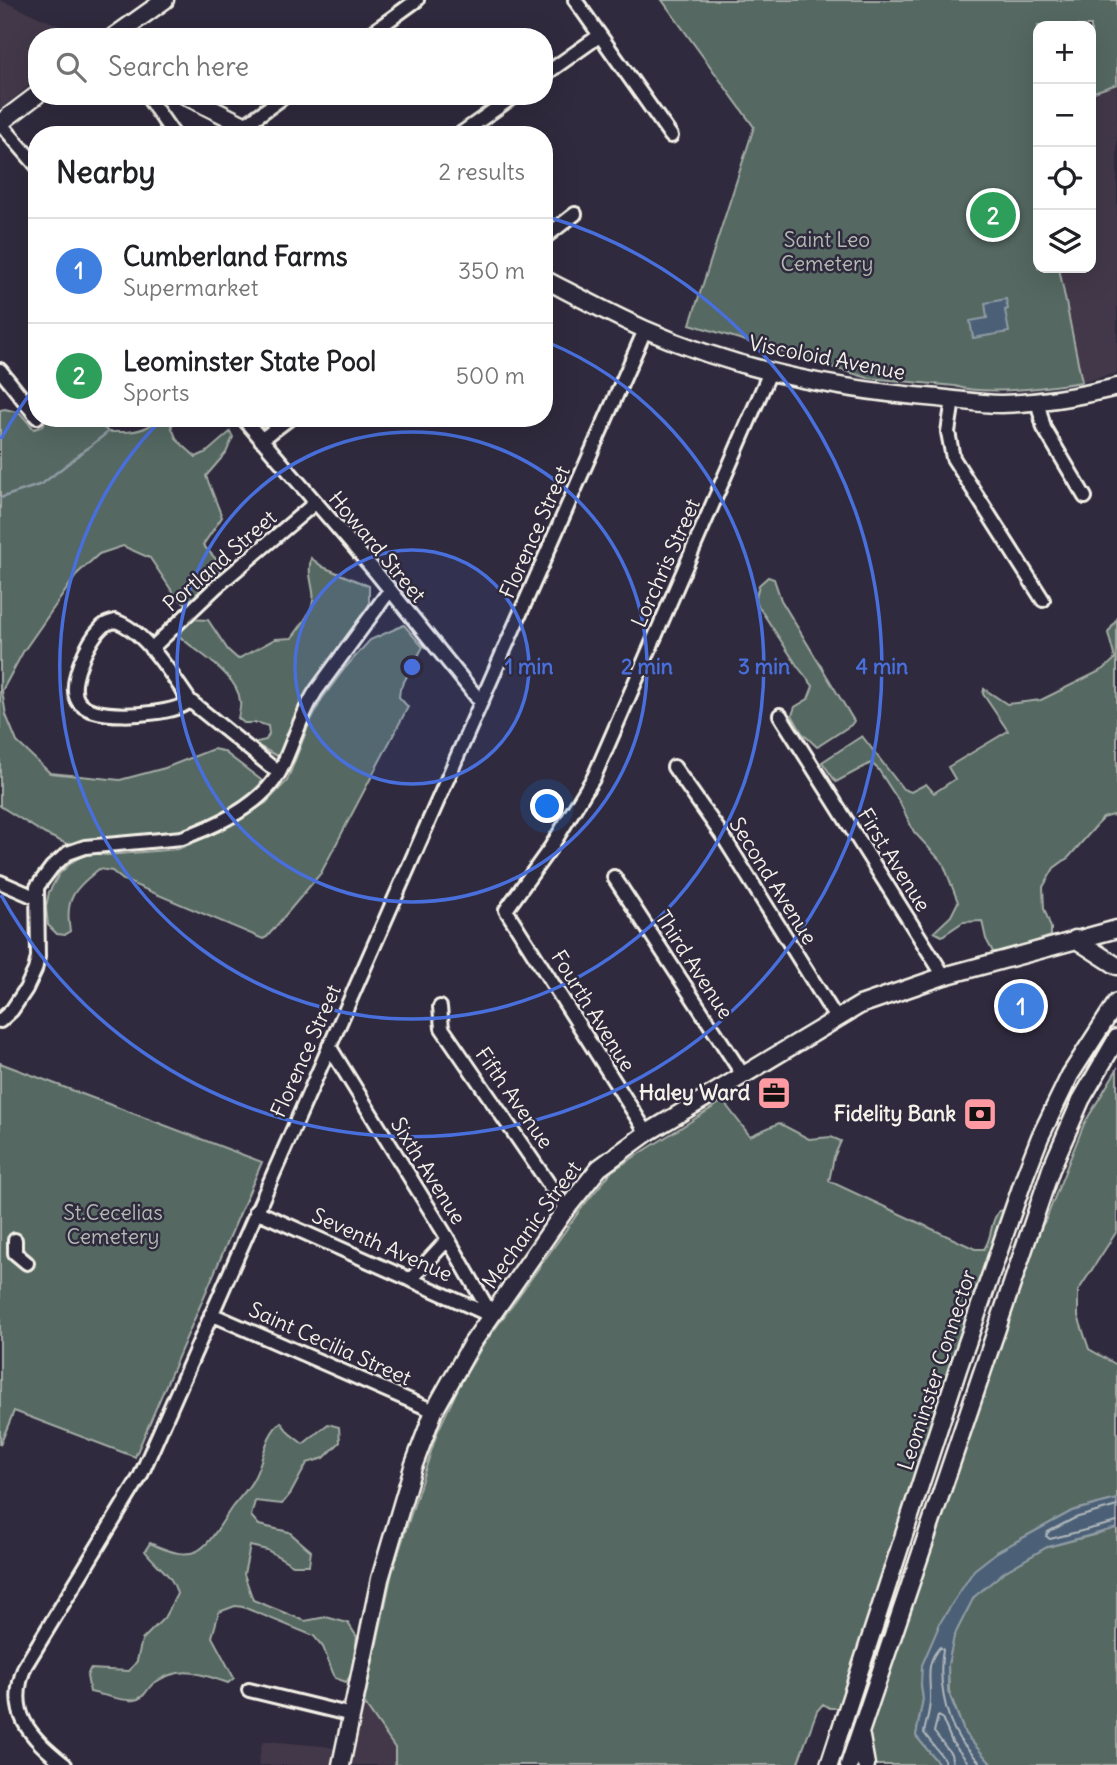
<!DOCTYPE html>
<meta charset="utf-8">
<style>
:root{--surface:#fff;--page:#f6f6f6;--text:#202124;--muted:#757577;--line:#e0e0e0;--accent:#d93025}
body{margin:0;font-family:Delius,sans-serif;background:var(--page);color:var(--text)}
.controls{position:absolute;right:21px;top:21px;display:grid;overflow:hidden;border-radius:14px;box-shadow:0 7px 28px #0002}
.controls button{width:63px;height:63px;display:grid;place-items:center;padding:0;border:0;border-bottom:2px solid var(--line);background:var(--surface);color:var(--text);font:35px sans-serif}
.you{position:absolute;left:548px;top:807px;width:24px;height:24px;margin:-18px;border:5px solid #fff;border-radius:50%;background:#1a73e8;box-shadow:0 0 0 10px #1a73e833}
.badge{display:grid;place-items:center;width:46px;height:46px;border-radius:50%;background:var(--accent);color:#fff;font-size:23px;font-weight:700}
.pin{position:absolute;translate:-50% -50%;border:4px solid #fff;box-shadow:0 2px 7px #0006}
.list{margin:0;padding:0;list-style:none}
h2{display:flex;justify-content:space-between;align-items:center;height:91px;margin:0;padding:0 28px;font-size:30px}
h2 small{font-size:23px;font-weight:400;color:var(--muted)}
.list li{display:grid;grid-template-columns:46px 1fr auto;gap:21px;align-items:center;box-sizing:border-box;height:105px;padding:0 28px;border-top:2px solid var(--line)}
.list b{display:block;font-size:26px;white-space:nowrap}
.list p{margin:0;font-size:23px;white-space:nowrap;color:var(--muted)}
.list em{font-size:23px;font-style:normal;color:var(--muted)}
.icon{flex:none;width:38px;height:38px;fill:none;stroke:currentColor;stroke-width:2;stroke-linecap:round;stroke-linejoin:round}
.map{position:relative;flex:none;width:1117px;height:1765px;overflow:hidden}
.search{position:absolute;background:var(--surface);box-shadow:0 7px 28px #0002;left:28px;top:28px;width:525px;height:77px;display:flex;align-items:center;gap:18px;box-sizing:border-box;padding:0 24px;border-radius:28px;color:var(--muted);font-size:26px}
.panel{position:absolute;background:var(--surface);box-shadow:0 7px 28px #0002;left:28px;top:126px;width:525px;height:301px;border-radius:28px}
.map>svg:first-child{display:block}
.built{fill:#423848}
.green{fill:#556862;stroke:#a4aca5;stroke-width:2}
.water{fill:#4c6177;stroke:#8f9ba4;stroke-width:2}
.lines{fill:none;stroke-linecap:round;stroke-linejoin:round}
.shore{stroke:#b1b7bb;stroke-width:2}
.stream{stroke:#8f9ba4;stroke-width:2.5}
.minor-casing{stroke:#f4f1e8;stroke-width:18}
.major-casing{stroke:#f4f1e8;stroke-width:21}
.minor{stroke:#2f2a3d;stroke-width:12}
.major{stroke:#2f2a3d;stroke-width:16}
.ring{fill:none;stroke:#486fdb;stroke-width:3.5}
.labels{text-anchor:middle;stroke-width:5;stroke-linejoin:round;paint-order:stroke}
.park-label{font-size:21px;fill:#b4bab2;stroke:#2f2a3d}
.street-label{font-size:21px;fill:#f4f1e8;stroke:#2f2a3d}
.poi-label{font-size:21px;font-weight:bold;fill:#f4f1e8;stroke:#2f2a3d;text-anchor:end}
.centre{fill:#486fdb;stroke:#2f2a3d;stroke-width:3.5}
.ring-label{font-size:21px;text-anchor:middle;font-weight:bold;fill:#486fdb;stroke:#2f2a3d;stroke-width:5;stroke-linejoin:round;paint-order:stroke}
</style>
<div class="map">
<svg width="1117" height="1765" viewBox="0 0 1117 1765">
<rect width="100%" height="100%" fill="#2f2a3d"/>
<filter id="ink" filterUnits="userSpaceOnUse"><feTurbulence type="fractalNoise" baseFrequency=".0143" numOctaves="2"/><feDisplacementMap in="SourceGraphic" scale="14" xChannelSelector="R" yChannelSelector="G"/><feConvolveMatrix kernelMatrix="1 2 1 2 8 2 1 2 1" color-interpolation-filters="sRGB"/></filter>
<g filter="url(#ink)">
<!-- built -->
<path class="built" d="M0,0L55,24L67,30L70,37H37V79L0,110Z
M1006,1L1117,16V373L1082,382L1059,268H1091V26H1038Z
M364,1703L395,1748V1765H258L262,1743L267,1741L324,1746L354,1752Z"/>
<!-- green -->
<path class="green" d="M662,0H1117V84L1091,93V26H1038V268H1059L1082,382C1050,387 984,396 955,386L868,378L690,324L754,127Z
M5,409L20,413L34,429L43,426L46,418H95L108,432C121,432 135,433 147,427C163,419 160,418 179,418L171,426L177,440L196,457L207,452L230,432L233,437L226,453L206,476L222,517L203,545L226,570L188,605L176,597L150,558L123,546L99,554L78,573L23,652L2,691L6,715L17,742L50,773L120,780L165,768L213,749L223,751L261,780L260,788L253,796L208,823L186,831L67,844L45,834L0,806V410Z
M311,558L323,567L369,586V605L307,693L282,756H277L253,743L266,740L269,734L268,726L259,723H244L238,718C239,713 241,706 240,701C238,673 193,651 176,633L190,619L208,620L228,650L238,659L275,639L292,638C301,625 316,609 313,592C311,579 308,572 311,558Z
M768,577L774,579L781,600L854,721L851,725L817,747L802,733L792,715L795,707L808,699L813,686L798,667L755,601L759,585Z
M1117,619V814L1103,818L1069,857L1054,868L1043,887L1044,908L1051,928V936L1001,953L993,952L986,939L982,921L963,922L942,936L934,932L951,916L958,902L943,863L914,832L900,803L878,769L871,763L836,782L822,762L862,736L903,789L911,792L926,784L934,793L955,779L948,767L1008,731L983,694L984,689L1007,704L1041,700L1104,669L1115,659L1108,633Z
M404,625L423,647L400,689L399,697L408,707L321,873L267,937L263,939L123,880L112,871L99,869C75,889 64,898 70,931L65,935L57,934L48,925L46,907L49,892L59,874L72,862L87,853L107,855L178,849L209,836L266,803L287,781L310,722L322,699L345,668L370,640Z
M0,1063L262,1162L135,1457L14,1411L0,1445Z
M1117,1069V1231L1078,1291V1316L1089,1349L1117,1365V1499L1072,1511L997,1552L921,1684L923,1699L916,1736L940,1765H872L868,1741L871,1726L1036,1237L1046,1219L1084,1124Z
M723,1101L750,1136L779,1123L809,1139L831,1137L841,1141L834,1157L829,1181L975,1249H984C993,1237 989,1223 999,1211L1005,1210L850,1681L839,1708H830L823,1704L817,1711L797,1765H395V1748L364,1703L392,1573L437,1433L459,1386L482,1347L583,1206L612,1171Z
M281,1422L289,1433L303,1444L328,1424L339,1427L340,1442L324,1458L307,1463L291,1493L282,1504L255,1501L251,1516L259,1525L289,1532L311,1551L309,1565H293L267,1550L250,1546L244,1574L253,1600L305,1621L326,1617L348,1623L357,1637L351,1675L346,1682L335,1678L323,1647L314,1636L243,1607L235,1606L219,1612L212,1637L234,1678L228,1683C200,1673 181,1665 154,1683C146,1689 146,1698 134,1700C124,1702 102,1694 90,1692L87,1676L90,1669L129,1671L137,1661L142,1640L164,1618L177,1594C172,1573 158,1568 145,1551L150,1543C199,1566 204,1550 230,1510C237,1500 247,1491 253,1480C264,1461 264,1436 281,1422Z
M1117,1522V1765H992L965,1734L949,1691L948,1664L954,1636L974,1596L1004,1572L1047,1547L1097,1534Z"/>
<!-- water -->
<path class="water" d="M1006,299L1008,309L1005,310L1009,332L973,338L970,321L987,318L985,303Z
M1117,1499V1528L1047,1547L1004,1572L974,1597L954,1636L948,1664V1691L965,1734L992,1765H940L916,1736L923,1699L921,1684L922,1665L941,1621L974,1570L997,1552L1072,1511Z"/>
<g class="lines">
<!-- shore -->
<path class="shore" d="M1117,1506L1075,1518L1048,1532L1046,1536L1050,1539L1117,1522
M945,1765L944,1759L924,1733C926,1722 930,1711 930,1700C931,1680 924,1664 940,1647L943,1650C938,1678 944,1715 960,1740C967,1749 975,1757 982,1765
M953,1765L951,1754L934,1732L938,1716L942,1718L952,1742L970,1765"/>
<!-- stream -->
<path class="stream" d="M0,498L42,484L108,432"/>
<!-- minor casing -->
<g class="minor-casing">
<path id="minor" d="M575,0L671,136
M366,37L417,0
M544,75L599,36
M147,96L174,135
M0,123L37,166
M231,135L285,96
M459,135L514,96
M544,238L575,214
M0,370L37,417
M953,400L948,432L953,458L1043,600
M1037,400L1044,428L1085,497
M243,418L374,570L480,701
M261,440L290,418
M151,649L216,587L315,503
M190,701C172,676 145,630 115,621C110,623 105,623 101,628C88,641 67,684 78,701C91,721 155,715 176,708C181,707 186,703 190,701L279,773
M780,715L944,976
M674,767L724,838L836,1018
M614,877L743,1075
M0,882L37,898
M440,1007L442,1028L566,1209
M0,1021L12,1010L26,989L35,970L38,957L37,887L52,867L68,853L85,847L182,838C216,826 262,805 280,771C293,745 300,716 316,691L390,590
M329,1046L448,1239L492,1316
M647,1133L506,910L551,847L594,777L770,372
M256,1211L492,1316
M15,1240V1253L27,1263
M411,1279L448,1239
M211,1314L434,1411
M249,1690L352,1715
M65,1765C29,1736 6,1713 25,1666L140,1477L645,330"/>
</g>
<!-- major casing -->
<g class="major-casing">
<path id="major" d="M113,37L165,0
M186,96L264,135
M0,123L37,95
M544,279C577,296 610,314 644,329C736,370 838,390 938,398C959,400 980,404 1001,404C1039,403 1080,396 1117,387
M1075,939L1117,966
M861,1737L866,1765
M341,1765L380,1579L413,1467L434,1411L471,1345L563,1213L599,1168L647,1133L860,1005L944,976L1117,929
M829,1765L958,1369L1026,1173L1040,1137L1070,1075L1117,1002
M849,1765L1051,1169L1081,1100L1117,1038"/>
</g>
<!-- minor -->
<use href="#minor" class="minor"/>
<!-- major -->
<use href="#major" class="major"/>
</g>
</g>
<!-- distance rings -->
<circle cx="412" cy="667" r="117" fill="#486fdb" fill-opacity=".12"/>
<g class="ring">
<circle cx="412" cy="667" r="117"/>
<circle cx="412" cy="667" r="235"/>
<path d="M547 342A352 352 0 1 1 161 420"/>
<path d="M1 439A470 470 0 0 1 37 384M545 216A470 470 0 1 1 1 895"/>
</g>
<!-- icons -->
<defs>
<g id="office-square" transform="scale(1.75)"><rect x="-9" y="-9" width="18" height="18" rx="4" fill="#ff9aa2" stroke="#2f2a3d"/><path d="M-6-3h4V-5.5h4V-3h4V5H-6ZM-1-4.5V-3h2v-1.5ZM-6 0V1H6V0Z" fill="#111"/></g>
<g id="bank-square" transform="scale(1.75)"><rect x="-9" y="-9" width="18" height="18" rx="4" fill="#ff9aa2" stroke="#2f2a3d"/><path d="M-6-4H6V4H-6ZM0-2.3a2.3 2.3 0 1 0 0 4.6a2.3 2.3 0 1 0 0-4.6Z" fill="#111"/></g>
</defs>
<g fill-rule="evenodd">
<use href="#office-square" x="774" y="1093"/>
<use href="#bank-square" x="980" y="1114"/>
</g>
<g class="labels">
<!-- park labels -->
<g class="park-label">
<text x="827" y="247">Saint Leo<tspan x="827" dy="24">Cemetery</tspan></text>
<text x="113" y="1220">St.Cecelias<tspan x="113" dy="24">Cemetery</tspan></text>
</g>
<!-- street labels -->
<g class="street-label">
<text transform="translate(827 358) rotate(11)" y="7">Viscoloid Avenue</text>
<text transform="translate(535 532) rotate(-66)" y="7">Florence Street</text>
<text transform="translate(377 547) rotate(50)" y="7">Howard Street</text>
<text transform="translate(220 561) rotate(-41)" y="7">Portland Street</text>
<text transform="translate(666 563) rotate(-66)" y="7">Lorchris Street</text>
<text transform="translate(894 860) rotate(58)" y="7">First Avenue</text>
<text transform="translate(773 881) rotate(58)" y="7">Second Avenue</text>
<text transform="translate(694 965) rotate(57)" y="7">Third Avenue</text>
<text transform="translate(593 1011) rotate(58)" y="7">Fourth Avenue</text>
<text transform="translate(306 1051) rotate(-66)" y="7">Florence Street</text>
<text transform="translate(514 1098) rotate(55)" y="7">Fifth Avenue</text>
<text transform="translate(428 1171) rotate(58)" y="7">Sixth Avenue</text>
<text transform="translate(532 1225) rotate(-54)" y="7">Mechanic Street</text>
<text transform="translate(382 1245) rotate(24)" y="7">Seventh Avenue</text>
<text transform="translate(330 1344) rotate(24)" y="7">Saint Cecilia Street</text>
<text transform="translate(937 1370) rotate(-72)" y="7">Leominster Connector</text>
</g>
<!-- poi labels -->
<g class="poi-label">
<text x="750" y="1100">Haley Ward</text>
<text x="956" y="1121">Fidelity Bank</text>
</g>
</g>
<circle cx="412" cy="667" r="10" class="centre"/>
<g class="ring-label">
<text x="529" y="674">1 min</text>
<text x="647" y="674">2 min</text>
<text x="764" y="674">3 min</text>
<text x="882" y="674">4 min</text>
</g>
</svg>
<div class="controls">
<button>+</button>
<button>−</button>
<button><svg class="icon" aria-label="locate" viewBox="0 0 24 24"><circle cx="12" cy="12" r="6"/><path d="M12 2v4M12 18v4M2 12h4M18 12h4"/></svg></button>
<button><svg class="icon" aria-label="layers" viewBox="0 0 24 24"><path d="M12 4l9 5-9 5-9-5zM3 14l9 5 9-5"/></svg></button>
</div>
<div class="you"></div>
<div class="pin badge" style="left:1021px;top:1006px;background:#3f7fe0">1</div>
<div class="pin badge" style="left:993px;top:215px;background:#2e9e5b">2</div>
<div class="search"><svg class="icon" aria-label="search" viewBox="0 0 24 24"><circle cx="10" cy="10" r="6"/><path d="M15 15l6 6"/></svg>Search here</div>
<section class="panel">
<h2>Nearby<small>2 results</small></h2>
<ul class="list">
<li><span class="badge" style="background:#3f7fe0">1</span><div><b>Cumberland Farms</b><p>Supermarket</p></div><em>350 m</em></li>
<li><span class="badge" style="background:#2e9e5b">2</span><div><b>Leominster State Pool</b><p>Sports</p></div><em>500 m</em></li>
</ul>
</section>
</div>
